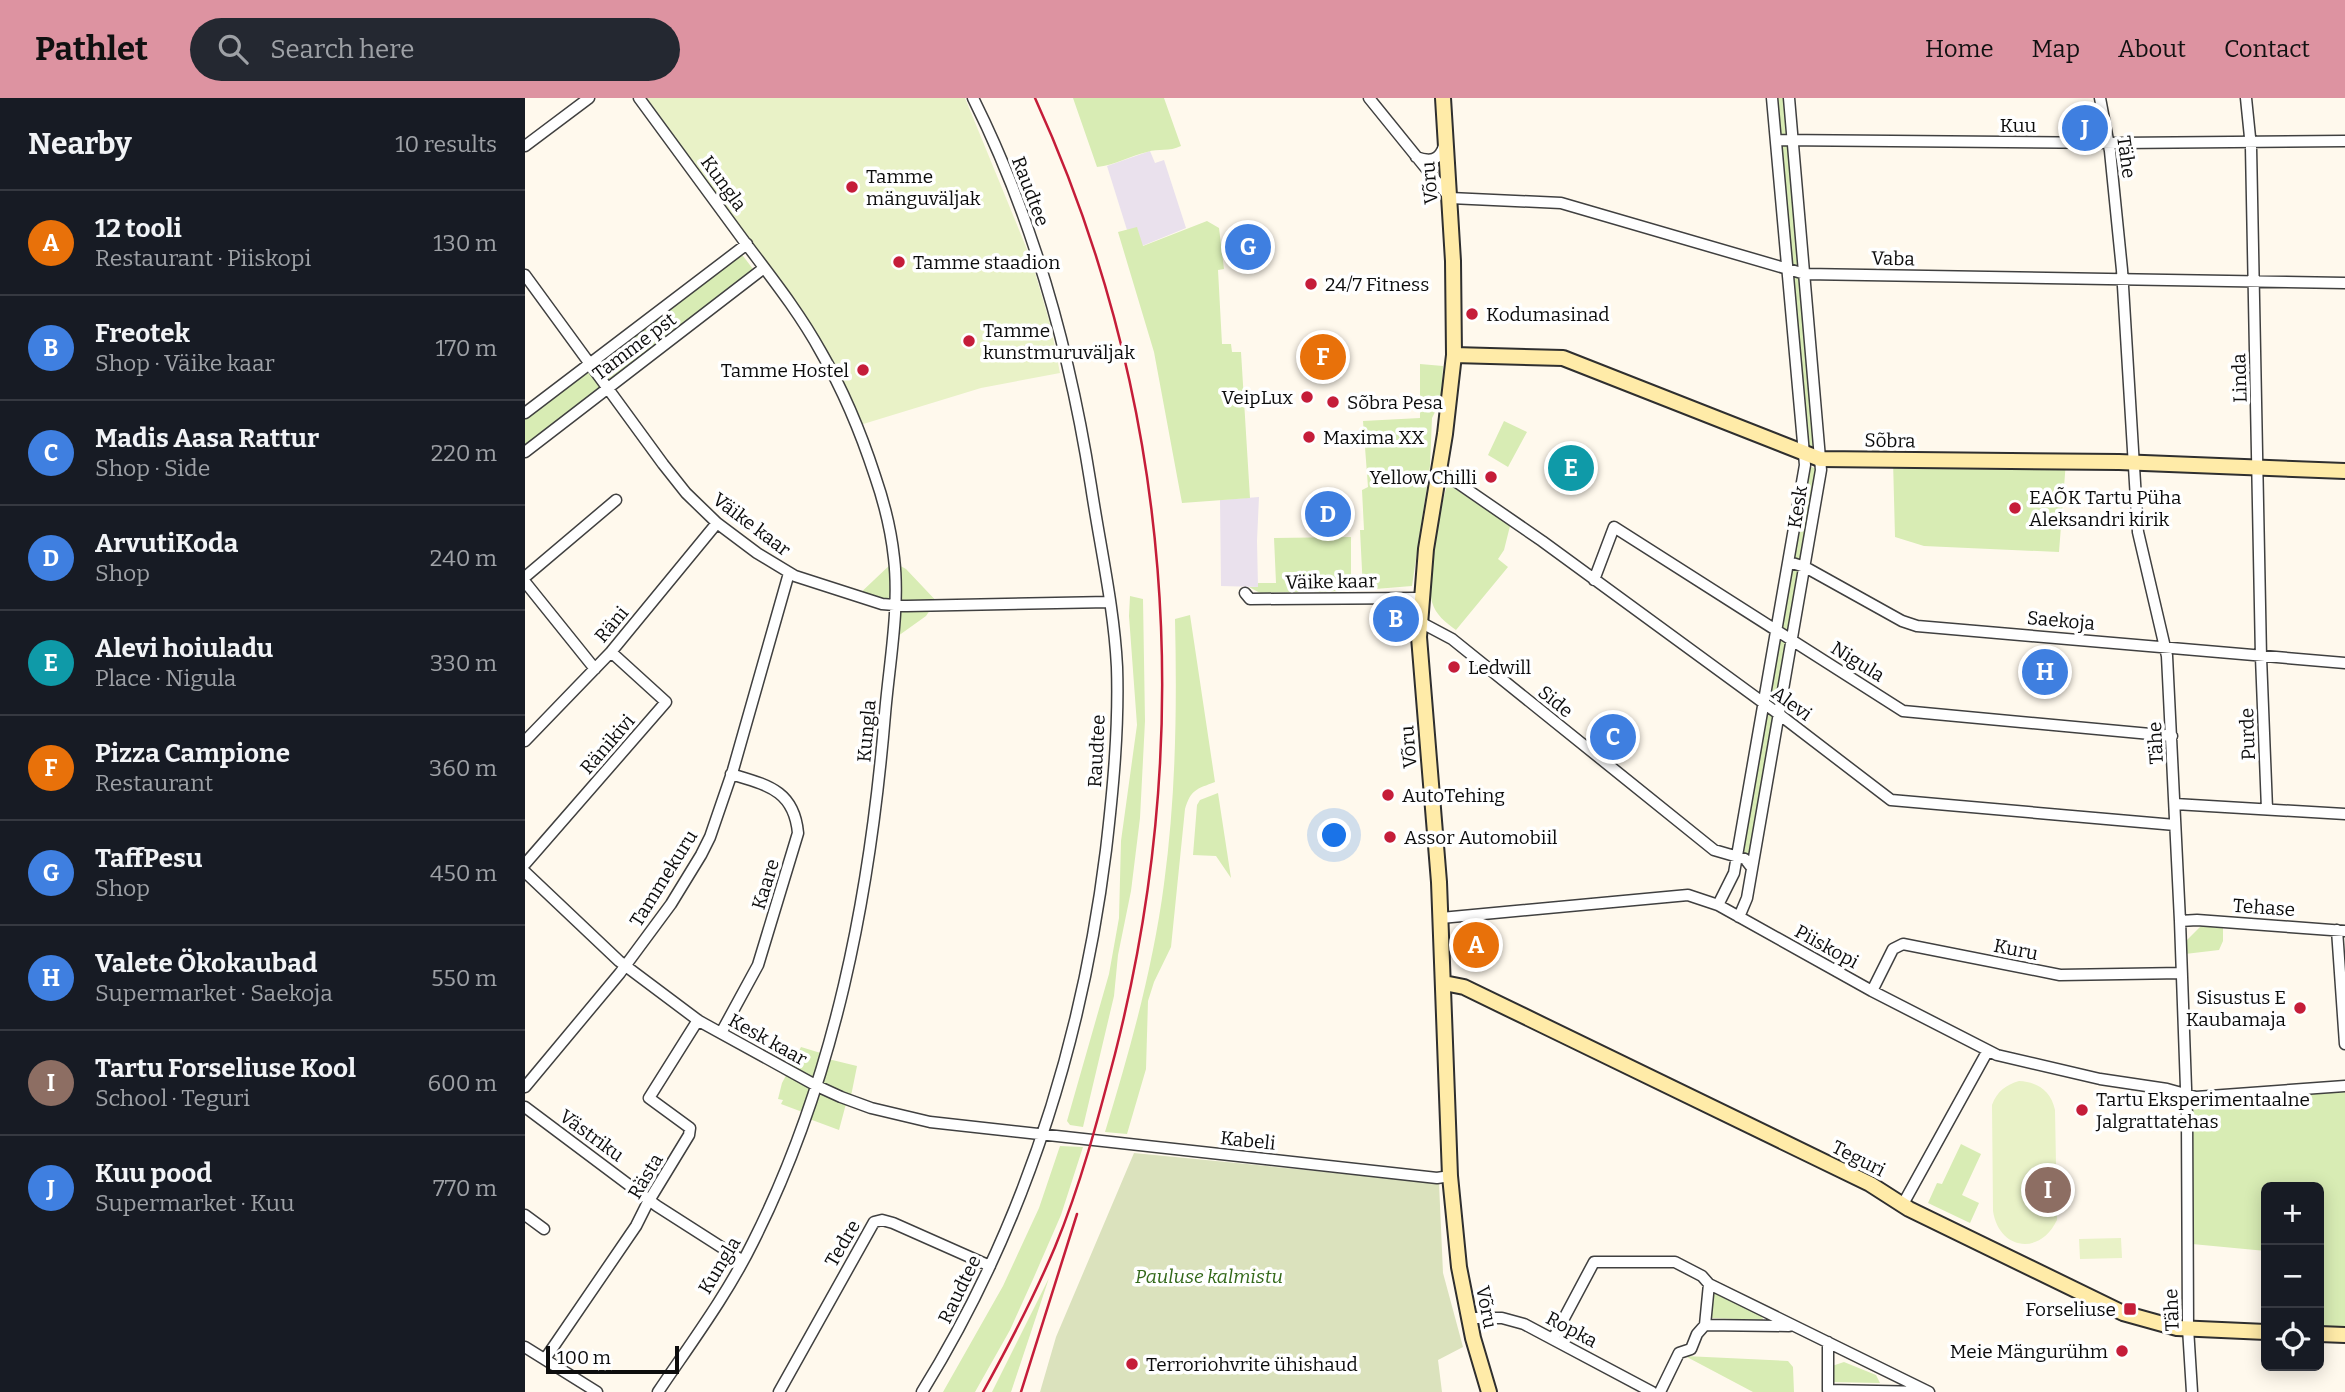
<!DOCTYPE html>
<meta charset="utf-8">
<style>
:root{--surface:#171b24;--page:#242831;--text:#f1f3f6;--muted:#9ea1a6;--line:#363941;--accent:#dd93a1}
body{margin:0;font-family:Bitter,serif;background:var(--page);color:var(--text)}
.controls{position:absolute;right:21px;bottom:21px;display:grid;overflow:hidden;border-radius:10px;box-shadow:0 4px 18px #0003}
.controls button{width:63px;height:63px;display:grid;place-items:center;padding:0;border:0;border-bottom:2px solid var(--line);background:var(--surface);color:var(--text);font:35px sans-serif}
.scale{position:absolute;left:21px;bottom:18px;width:133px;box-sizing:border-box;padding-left:7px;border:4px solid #0d0d0d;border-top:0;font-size:19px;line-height:24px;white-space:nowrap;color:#0d0d0d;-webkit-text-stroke:5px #fff;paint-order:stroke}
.you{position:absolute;left:810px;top:738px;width:24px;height:24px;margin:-18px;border:5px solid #fff;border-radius:50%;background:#1a73e8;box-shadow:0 0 0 10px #1a73e833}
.badge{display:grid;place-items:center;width:46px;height:46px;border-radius:50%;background:var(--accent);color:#fff;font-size:23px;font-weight:700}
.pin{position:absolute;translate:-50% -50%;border:4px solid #fff;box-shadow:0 2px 7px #0006}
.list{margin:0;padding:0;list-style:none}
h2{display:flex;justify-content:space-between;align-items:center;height:91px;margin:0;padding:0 28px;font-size:30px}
h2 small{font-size:23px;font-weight:400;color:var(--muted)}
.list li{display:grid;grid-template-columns:46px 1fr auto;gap:21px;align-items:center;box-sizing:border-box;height:105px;padding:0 28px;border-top:2px solid var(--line)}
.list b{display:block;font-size:26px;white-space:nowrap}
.list p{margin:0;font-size:23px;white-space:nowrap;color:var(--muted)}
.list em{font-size:23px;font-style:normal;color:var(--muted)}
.icon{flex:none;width:38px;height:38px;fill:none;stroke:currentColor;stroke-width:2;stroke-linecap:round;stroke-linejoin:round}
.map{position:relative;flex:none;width:1820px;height:1294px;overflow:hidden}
header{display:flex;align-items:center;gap:42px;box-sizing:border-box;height:98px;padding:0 35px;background:var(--accent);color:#111}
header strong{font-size:33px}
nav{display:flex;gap:38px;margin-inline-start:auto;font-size:24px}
.search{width:490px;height:63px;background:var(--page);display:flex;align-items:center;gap:18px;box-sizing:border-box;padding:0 24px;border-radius:38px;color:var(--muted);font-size:26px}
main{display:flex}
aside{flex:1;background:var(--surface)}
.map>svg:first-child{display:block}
.industrial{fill:#eae1ed}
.green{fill:#d8ecb4}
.cemetery{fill:#dbe2bd}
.pitch{fill:#e9f2c7}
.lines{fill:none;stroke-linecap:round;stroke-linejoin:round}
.street-casing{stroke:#404040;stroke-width:13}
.secondary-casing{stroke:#2f2f2f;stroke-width:18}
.street{stroke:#fff;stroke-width:10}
.secondary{stroke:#ffeba8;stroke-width:14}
.rail{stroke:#c51d39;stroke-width:2.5}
.poi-dot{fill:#c51d39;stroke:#fff;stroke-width:2.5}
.labels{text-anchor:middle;stroke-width:7;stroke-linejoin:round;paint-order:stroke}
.street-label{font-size:19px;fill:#0d0d0d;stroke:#fff}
.poi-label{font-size:19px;fill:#0d0d0d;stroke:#fff;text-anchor:start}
.park-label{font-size:19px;font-style:italic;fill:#33691a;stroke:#fff}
</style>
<header>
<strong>Pathlet</strong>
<div class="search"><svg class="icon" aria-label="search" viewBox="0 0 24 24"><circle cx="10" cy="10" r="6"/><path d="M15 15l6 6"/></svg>Search here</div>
<nav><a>Home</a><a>Map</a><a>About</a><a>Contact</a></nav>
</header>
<main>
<aside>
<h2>Nearby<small>10 results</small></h2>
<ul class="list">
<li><span class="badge" style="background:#e8710a">A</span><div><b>12 tooli</b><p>Restaurant · Piiskopi</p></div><em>130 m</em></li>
<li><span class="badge" style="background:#3f7fe0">B</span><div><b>Freotek</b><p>Shop · Väike kaar</p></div><em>170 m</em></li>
<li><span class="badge" style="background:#3f7fe0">C</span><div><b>Madis Aasa Rattur</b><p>Shop · Side</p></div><em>220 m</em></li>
<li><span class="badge" style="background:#3f7fe0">D</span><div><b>ArvutiKoda</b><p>Shop</p></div><em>240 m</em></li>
<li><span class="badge" style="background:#0f9aa8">E</span><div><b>Alevi hoiuladu</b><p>Place · Nigula</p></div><em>330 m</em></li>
<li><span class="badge" style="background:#e8710a">F</span><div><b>Pizza Campione</b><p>Restaurant</p></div><em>360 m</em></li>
<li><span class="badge" style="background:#3f7fe0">G</span><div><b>TaffPesu</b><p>Shop</p></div><em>450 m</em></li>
<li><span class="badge" style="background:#3f7fe0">H</span><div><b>Valete Ökokaubad</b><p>Supermarket · Saekoja</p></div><em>550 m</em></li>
<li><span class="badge" style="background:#8d6e63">I</span><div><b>Tartu Forseliuse Kool</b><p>School · Teguri</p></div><em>600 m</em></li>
<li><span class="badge" style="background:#3f7fe0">J</span><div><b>Kuu pood</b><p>Supermarket · Kuu</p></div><em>770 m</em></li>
</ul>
</aside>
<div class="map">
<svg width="1820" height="1294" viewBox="0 0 1820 1294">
<rect width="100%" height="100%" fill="#fff9ed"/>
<!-- industrial -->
<path class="industrial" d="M625,53L630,65L639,62L661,130L617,148L612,130L602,132L582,68Z
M734,399L732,443L733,489L696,488L695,402Z"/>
<!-- green -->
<path class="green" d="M548,0H639L656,48C644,54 634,50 622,54C605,58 590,67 572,69Z
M1247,0H1264L1294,350L1283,347Z
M682,123L694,130L699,171L693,172L697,246H706L707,254H716L725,400L657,405L629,254L593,134L612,129L618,148Z
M215,154L231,175L0,350V317Z
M895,266L918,268L916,302L907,320L905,368L887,488L838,492L835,432H839L837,392L843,389L838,323L895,320Z
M979,323L1002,334L983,369L963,357Z
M1368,362L1541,363L1534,454L1399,448L1370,439Z
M1280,367L1296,372L1228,763L1213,752Z
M923,386L985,428L979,452L973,461L983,469L931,532C921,525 910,516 907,504C902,489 916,399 923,386Z
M826,439V491L822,493L735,495L724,489H733V485H751L749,440Z
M368,464L381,471L416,508L407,509L401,518L366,543L369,508L330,500Z
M605,498L618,501L620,623L615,720L606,793L593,857L589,898L558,1029L545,1027L542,1023L584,876L594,820L596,743L612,627L604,518Z
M665,517L690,684C672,691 666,691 660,711L646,849L629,884L623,903L621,971L602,1036L580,1034C605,952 628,870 639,786C651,698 652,609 650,521Z
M693,695L706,780L691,758L668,757L672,707L675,702Z
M1676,828L1698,830V843L1694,852L1660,856V844Z
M276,949L299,956V960L332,968L325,1003L322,1002L314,1032L279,1019L280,1015L256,1006L258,1002L253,1001L257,985Z
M1820,991V1231L1794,1230V1089H1741V1153L1667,1146L1664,1003Z
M1436,1046L1456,1056L1437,1097L1454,1105L1445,1125L1403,1105L1412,1085L1417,1086Z
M535,1048L558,1049L536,1117L509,1179L485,1232L450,1294H418L478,1188L514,1110Z
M524,1180L486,1294H467Z
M1185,1196H1191L1237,1218L1238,1222L1186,1220Z
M1160,1258L1263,1263L1268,1269L1269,1294H1228Z
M1319,1264L1351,1277L1355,1285L1306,1284L1307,1268Z"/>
<!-- cemetery -->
<path class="cemetery" d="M609,1055L914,1085L918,1175L938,1249L913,1262L917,1294H515L531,1239Z"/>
<!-- pitch -->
<path class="pitch" d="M122,0H440L506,161L526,229L535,275L456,290L335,327L320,289L290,234Z
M1494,983C1513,984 1526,993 1530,1012L1532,1122C1515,1158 1474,1152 1468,1113L1467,1007C1472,993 1481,987 1494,983Z
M1596,1140L1597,1160L1555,1161L1554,1141Z"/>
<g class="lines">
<!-- street casing -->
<g class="street-casing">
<path id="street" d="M114,0C149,48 184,95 219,143C246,179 274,214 296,254C318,292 336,335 350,378C359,404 366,432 369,460C375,510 364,567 360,616C345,797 310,981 228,1144C202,1197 166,1245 133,1294
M844,0L925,100L1036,105L1280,176L1820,185
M1575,0L1585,53L1597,172L1613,434L1642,558L1655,823L1662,1018L1663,1230L1667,1294
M1721,0L1726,49L1736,559L1742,711
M1251,42L1593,45L1820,43
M0,48L64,0
M891,59C905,64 914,63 919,48
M0,177L138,366L161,395L192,425L232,455L270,478L357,506L382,508L584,504
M0,315L222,146
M0,354L239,170
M914,372L1017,443L1255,617L1366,702L1650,727
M1264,464L1280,469L1377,523L1392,528L1820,565
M0,479L91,402
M1069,482L1089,429L1378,613L1647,638
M0,484L70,571
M720,495L725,501L895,500
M895,524L927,541L1189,752L1220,761L1227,770
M0,643L86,554L192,425
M1650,706L1820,716
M0,766L141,604L86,554
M0,774L94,863L174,923L292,988L316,999L346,1010L405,1024L912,1080L925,1078
M1193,807L1209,775L1280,367L1247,0
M1214,819L1222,800L1296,372L1264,0
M916,820L1163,797L1193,807L1347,893L1472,957L1575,981L1642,991L1671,999L1820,988
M1655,823L1672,822L1820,833
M1812,832L1820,946
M1347,893L1368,851L1378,846L1535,877L1657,875
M196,935L233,867L273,735C269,692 242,687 206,676
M0,989L95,875L146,806L176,757L185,739L208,672L264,475
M0,1009L132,1108L218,1163
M1378,1106L1462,954
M0,1117L19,1131
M1184,1186L1180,1227L1264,1228
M944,1220H977L999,1226L1127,1294
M1028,1241L1069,1164H1150L1177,1178L1184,1186L1404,1294
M1303,1244V1292L1401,1294
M0,1249L72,1294
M20,1261L111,1128L122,1106L164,1037L165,1030L124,1000L173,922
M254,1294L349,1124L357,1122L368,1125L465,1168
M397,1294C499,1129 557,944 581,752C588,692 594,630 592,569C589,509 575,448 566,388C545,254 509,122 448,0
M1135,1294L1154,1255L1166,1251L1172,1236L1180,1227"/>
</g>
<!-- secondary casing -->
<g class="secondary-casing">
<path id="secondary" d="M918,0L928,163L929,257L920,336L901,451L894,539L914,784L925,1078L934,1169L948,1240L964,1294
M929,257L1038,260L1295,361L1594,364L1820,373
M919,885L939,889L1345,1086L1384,1111L1598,1215L1652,1230L1741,1234
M1794,1236L1820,1237"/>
</g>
<!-- street -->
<use href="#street" class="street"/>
<!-- secondary -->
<use href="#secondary" class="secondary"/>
<!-- rail -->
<path class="rail" d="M458,1294C484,1247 509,1199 530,1149C556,1086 573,1021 590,956C672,634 648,303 510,0
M496,1294L552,1116"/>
</g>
<!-- markers -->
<g class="poi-dot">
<circle cx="327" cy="89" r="7"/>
<circle cx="374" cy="164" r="7"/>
<circle cx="786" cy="186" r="7"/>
<circle cx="947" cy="216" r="7"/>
<circle cx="444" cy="243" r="7"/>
<circle cx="338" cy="272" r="7"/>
<circle cx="782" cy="299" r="7"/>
<circle cx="808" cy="304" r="7"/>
<circle cx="784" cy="339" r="7"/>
<circle cx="966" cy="379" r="7"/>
<circle cx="1490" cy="410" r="7"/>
<circle cx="929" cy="569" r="7"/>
<circle cx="863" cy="697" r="7"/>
<circle cx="865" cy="739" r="7"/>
<circle cx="1775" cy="910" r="7"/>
<circle cx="1557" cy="1012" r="7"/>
<rect x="1598" y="1204" width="14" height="14" rx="3.5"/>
<circle cx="1597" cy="1253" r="7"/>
<circle cx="607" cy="1266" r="7"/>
</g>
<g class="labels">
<!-- street labels -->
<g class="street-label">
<text x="1493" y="34">Kuu</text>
<text transform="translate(1602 59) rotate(82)" y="7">Tähe</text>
<text transform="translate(199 85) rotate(54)" y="7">Kungla</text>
<text transform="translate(904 85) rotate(-95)" y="7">Võru</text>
<text transform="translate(506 93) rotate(69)" y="7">Raudtee</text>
<text transform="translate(1368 160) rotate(1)" y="7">Vaba</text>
<text transform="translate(109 248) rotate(-37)" y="7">Tamme pst</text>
<text transform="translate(1714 280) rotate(-92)" y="7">Linda</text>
<text transform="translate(1365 342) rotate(1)" y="7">Sõbra</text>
<text transform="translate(1272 409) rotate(-81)" y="7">Kesk</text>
<text transform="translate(227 426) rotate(37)" y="7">Väike kaar</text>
<text transform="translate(806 483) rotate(-1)" y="7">Väike kaar</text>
<text transform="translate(1536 522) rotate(5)" y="7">Saekoja</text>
<text transform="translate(86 526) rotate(-50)" y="7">Räni</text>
<text transform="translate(1333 563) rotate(32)" y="7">Nigula</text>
<text transform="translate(1031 603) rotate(39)" y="7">Side</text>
<text transform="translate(1267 605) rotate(36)" y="7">Alevi</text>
<text transform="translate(341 633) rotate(-85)" y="7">Kungla</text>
<text transform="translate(1722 636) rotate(-92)" y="7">Purde</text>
<text transform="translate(1630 645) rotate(-93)" y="7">Tähe</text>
<text transform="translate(82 646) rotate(-49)" y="7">Ränikivi</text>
<text transform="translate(883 649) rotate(-95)" y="7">Võru</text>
<text transform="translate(571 653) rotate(-87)" y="7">Raudtee</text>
<text transform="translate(138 780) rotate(-58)" y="7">Tammekuru</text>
<text transform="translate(240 786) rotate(-73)" y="7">Kaare</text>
<text transform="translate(1739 809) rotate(4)" y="7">Tehase</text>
<text transform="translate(1302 848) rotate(29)" y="7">Piiskopi</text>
<text transform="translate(1491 851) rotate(11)" y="7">Kuru</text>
<text transform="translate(243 941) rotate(29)" y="7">Kesk kaar</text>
<text transform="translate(67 1037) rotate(36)" y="7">Västriku</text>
<text transform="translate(723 1042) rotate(6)" y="7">Kabeli</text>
<text transform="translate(1334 1060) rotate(27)" y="7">Teguri</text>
<text transform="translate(120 1078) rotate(-59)" y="7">Rästa</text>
<text transform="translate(317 1145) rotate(-60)" y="7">Tedre</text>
<text transform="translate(194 1167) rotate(-59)" y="7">Kungla</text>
<text transform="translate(434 1191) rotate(-64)" y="7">Raudtee</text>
<text transform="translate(962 1209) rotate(79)" y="7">Võru</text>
<text transform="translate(1646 1212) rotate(-92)" y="7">Tähe</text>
<text transform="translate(1047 1231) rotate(28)" y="7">Ropka</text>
</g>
<!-- poi labels -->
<g class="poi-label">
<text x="341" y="85">Tamme<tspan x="341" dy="22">mänguväljak</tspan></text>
<text x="388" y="171">Tamme staadion</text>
<text x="800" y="193">24/7 Fitness</text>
<text x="961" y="223">Kodumasinad</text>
<text x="458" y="239">Tamme<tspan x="458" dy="22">kunstmuruväljak</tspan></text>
<text x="324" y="279" text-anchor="end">Tamme Hostel</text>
<text x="768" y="306" text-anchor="end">VeipLux</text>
<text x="822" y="311">Sõbra Pesa</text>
<text x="798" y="346">Maxima XX</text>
<text x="952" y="386" text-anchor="end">Yellow Chilli</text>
<text x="1504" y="406">EAÕK Tartu Püha<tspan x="1504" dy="22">Aleksandri kirik</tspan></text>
<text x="943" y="576">Ledwill</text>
<text x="877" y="704">AutoTehing</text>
<text x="879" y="746">Assor Automobiil</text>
<text x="1761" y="906" text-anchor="end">Sisustus E<tspan x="1761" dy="22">Kaubamaja</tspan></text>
<text x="1571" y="1008">Tartu Eksperimentaalne<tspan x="1571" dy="22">Jalgrattatehas</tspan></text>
<text x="1591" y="1218" text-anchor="end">Forseliuse</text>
<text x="1583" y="1260" text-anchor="end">Meie Mängurühm</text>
<text x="621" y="1273">Terroriohvrite ühishaud</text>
</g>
<!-- park labels -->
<g class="park-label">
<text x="684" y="1185">Pauluse kalmistu</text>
</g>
</g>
</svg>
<div class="controls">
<button>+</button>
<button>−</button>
<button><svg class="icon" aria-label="locate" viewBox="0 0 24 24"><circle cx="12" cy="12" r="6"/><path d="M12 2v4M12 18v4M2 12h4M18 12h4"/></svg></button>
</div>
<div class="scale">100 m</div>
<div class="you"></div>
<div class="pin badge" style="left:951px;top:847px;background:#e8710a">A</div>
<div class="pin badge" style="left:871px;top:521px;background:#3f7fe0">B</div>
<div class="pin badge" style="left:1088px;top:639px;background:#3f7fe0">C</div>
<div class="pin badge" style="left:803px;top:416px;background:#3f7fe0">D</div>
<div class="pin badge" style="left:1046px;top:370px;background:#0f9aa8">E</div>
<div class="pin badge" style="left:798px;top:259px;background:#e8710a">F</div>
<div class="pin badge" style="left:723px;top:149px;background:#3f7fe0">G</div>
<div class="pin badge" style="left:1520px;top:574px;background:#3f7fe0">H</div>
<div class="pin badge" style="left:1523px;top:1092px;background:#8d6e63">I</div>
<div class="pin badge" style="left:1560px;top:30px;background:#3f7fe0">J</div>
</div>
</main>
